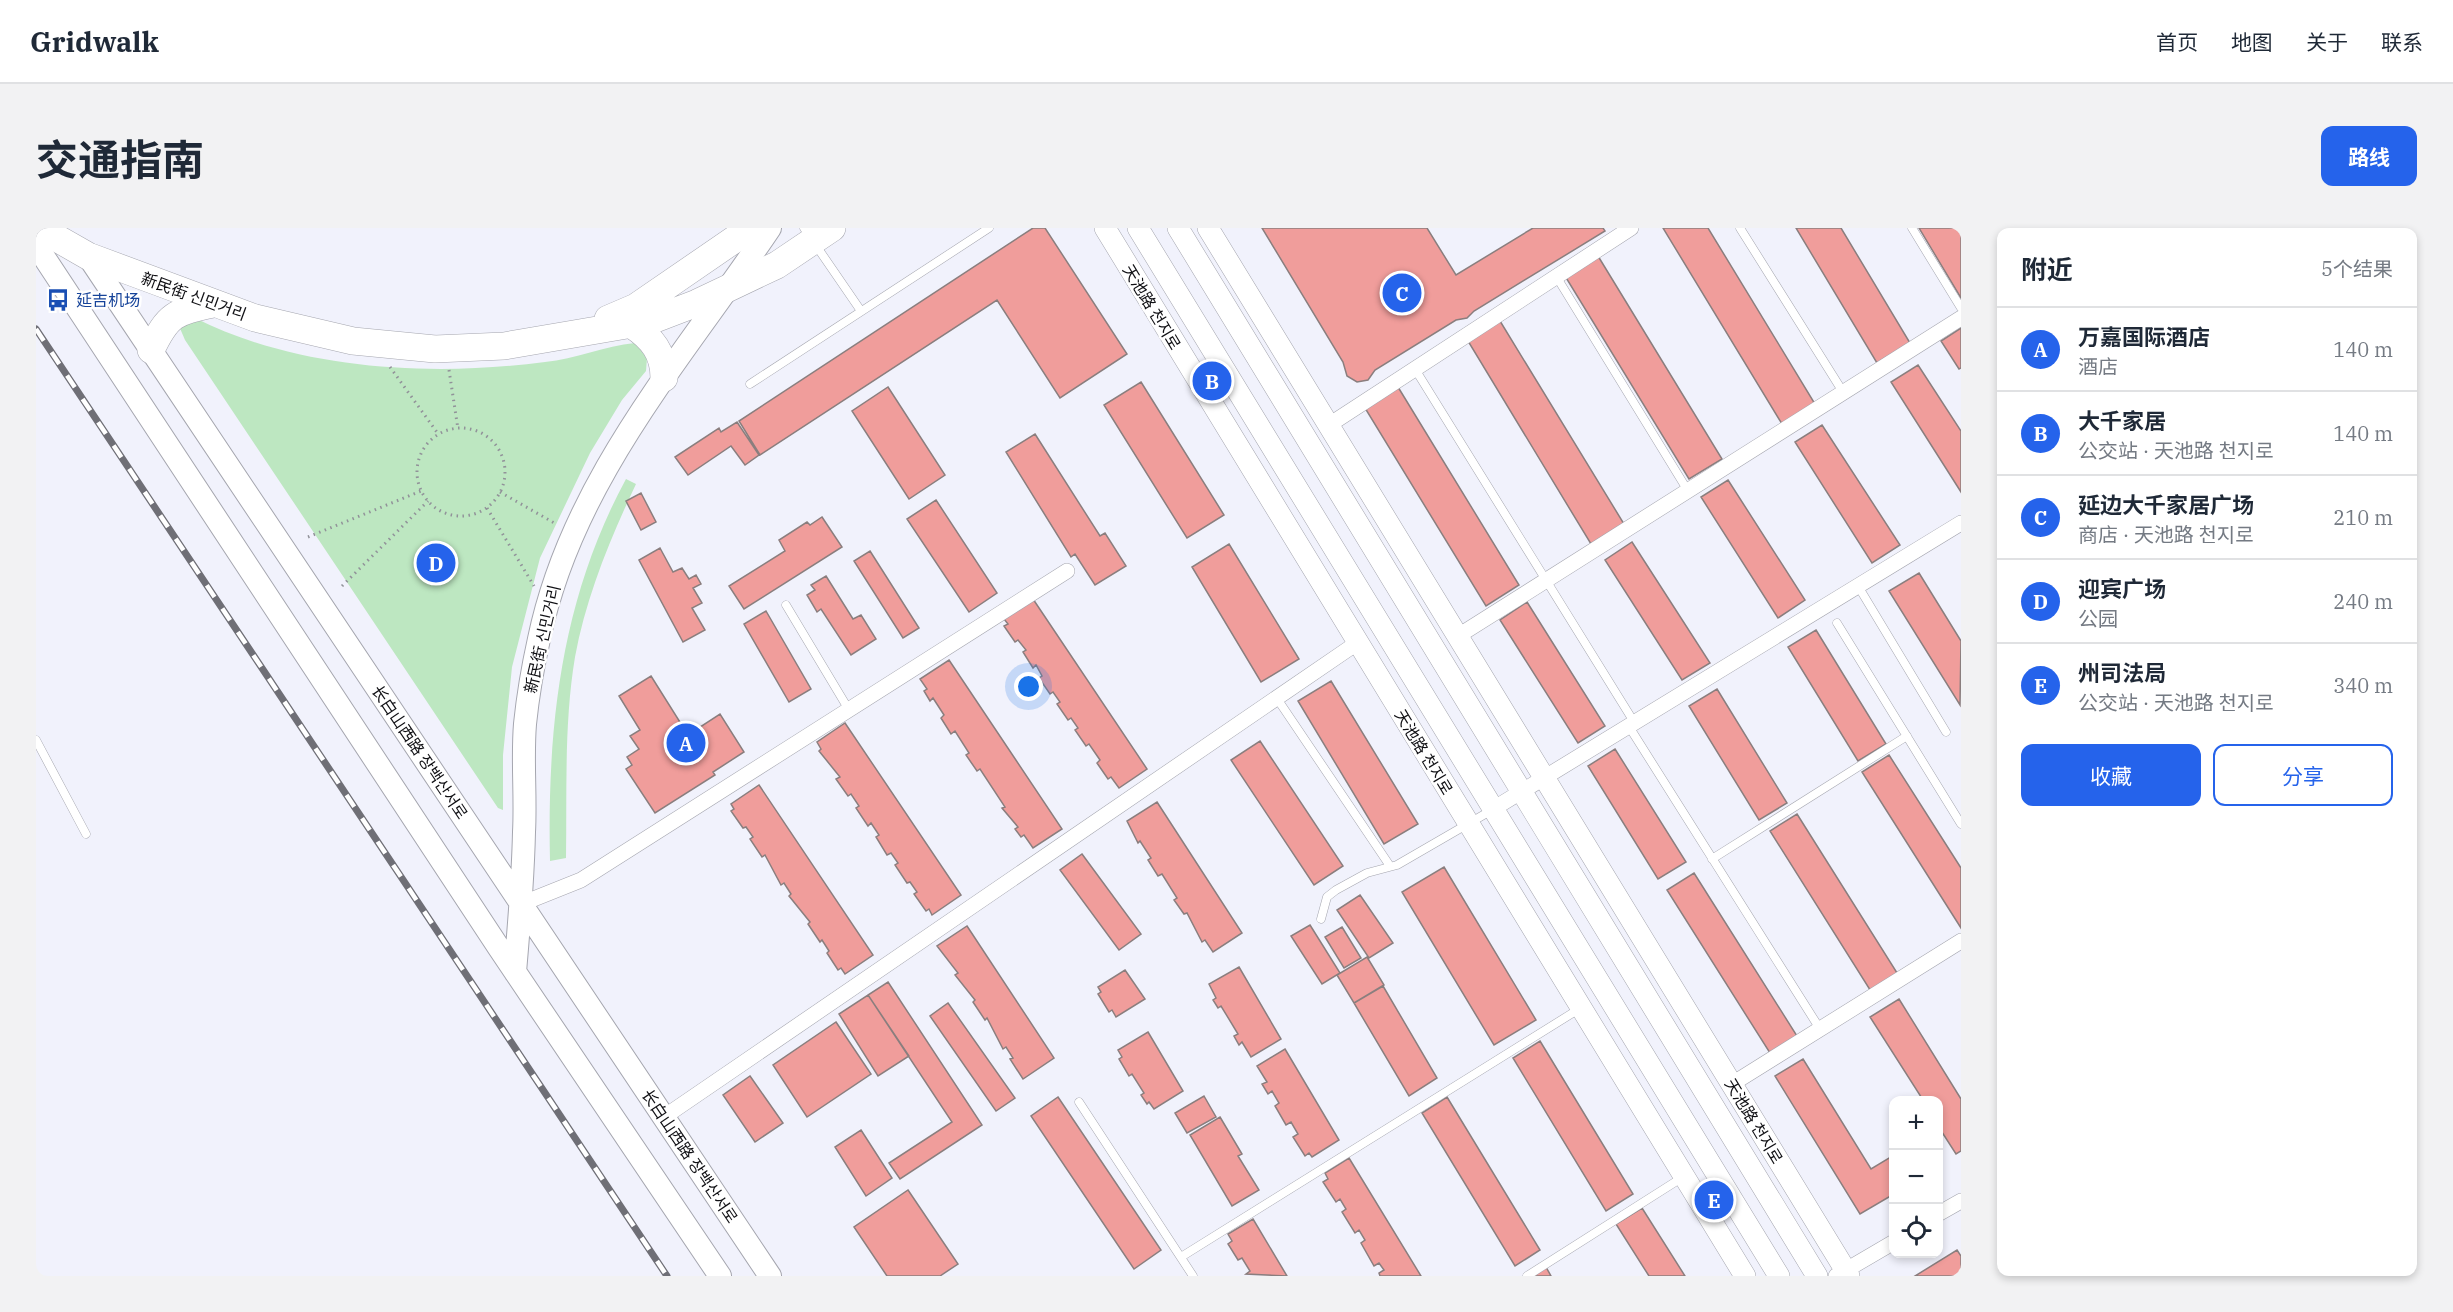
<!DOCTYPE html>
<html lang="zh">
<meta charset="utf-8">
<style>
:root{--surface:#fff;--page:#f2f2f3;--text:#1f2937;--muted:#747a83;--line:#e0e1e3;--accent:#2563eb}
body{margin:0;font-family:"IBM Plex Serif","Noto Sans SC","Noto Sans KR",serif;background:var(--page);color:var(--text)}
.controls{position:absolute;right:18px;bottom:18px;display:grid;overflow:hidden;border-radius:12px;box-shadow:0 3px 9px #0003}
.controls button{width:54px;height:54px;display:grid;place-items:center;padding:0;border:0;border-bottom:2px solid var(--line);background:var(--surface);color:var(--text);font:30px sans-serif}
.you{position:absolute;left:993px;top:459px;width:21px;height:21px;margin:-15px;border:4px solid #fff;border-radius:50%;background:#1a73e8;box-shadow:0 0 0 9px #1a73e833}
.badge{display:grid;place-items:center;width:39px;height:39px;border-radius:50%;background:var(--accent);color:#fff;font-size:20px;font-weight:700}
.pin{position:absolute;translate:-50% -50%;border:3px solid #fff;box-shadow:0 2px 6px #0006}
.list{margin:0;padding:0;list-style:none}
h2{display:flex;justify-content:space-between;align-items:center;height:78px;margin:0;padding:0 24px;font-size:26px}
h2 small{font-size:20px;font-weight:400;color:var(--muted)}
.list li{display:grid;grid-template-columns:39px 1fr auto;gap:18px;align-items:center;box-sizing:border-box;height:84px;padding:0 24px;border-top:2px solid var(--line)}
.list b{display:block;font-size:22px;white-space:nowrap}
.list p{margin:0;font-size:20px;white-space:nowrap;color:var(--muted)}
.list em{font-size:20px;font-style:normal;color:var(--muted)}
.actions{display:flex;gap:12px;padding:18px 24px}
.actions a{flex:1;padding:14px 0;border:2px solid var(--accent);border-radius:12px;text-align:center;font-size:21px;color:var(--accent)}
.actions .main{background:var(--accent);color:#fff}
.icon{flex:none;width:33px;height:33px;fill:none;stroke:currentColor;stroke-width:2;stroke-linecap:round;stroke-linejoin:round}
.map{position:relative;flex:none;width:1925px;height:1048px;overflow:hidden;border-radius:12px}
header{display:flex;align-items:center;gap:36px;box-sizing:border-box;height:84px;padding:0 30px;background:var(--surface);border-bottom:2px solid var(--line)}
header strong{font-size:28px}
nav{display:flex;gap:33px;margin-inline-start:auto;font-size:21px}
.intro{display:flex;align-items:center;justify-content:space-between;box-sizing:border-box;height:144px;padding:0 36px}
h1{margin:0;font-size:42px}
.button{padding:15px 27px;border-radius:12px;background:var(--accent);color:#fff;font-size:21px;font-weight:700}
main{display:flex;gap:36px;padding:0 36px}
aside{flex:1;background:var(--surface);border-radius:12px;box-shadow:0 3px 9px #0003}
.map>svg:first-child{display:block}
.green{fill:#bde7c1}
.building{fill:#f09d9b;stroke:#8a7e7e;stroke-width:1.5}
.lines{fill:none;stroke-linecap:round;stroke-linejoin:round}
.lane-casing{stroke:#a5a6af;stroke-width:9}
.street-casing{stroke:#a5a6af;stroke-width:16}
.secondary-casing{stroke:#a5a6af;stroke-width:22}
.primary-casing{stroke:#a5a6af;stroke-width:24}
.highway-casing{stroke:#a5a6af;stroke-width:28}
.path{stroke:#919299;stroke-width:3;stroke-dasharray:1.5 4.5;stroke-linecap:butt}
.lane{stroke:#fff;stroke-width:8}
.street{stroke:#fff;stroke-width:15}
.secondary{stroke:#fff;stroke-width:21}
.primary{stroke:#fff;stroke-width:22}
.highway{stroke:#fff;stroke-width:27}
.rail-casing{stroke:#6f6f76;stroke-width:7}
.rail{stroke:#fff;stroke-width:4.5;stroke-dasharray:14;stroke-linecap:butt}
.labels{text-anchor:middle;stroke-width:5;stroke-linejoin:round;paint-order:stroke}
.street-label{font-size:16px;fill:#101014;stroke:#fff}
.transit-label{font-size:16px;fill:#164399;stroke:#fff;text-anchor:start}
</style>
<header>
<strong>Gridwalk</strong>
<nav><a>首页</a><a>地图</a><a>关于</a><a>联系</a></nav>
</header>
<div class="intro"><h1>交通指南</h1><a class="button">路线</a></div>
<main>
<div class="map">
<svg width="1925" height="1048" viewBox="0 0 1925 1048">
<rect width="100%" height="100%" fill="#f1f2fc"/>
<!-- green -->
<path class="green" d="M159,90C262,142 396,149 509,134C539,131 569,118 599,115L611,130L610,143L586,172L554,225L504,330L476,439L467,527V582L462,580L149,112L143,98Z
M590,251L600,256C574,311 550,369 539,429C528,495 531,563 530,630L514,633C511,499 525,371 590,251Z"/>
<!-- building -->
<path class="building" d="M997,0H1009L1091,126L1024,170L961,72L724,227L703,193Z
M1226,0H1391L1420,47L1497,0H1567L1569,3L1438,83L1431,90L1420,92L1339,142L1332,152L1321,154L1311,148L1307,134Z
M1627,0H1672L1779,176L1746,196Z
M1760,0H1805L1874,115L1841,135Z
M1883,0H1925V70Z
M1562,28L1686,231L1653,251L1529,48Z
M1464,93L1588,296L1555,316L1432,113Z
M1925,100V140L1923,141L1905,113Z
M1882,137L1925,203V264L1855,154Z
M1105,154L1188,287L1151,310L1068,177Z
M852,159L909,247L873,271L816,183Z
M1362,159L1483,357L1450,378L1329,180Z
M701,194L723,227L709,237L695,218L652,247L639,229L683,200L685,204Z
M1786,197L1864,317L1836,335L1759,214Z
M999,206L1064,308L1069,305L1090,338L1059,357L1039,326L1035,329L970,224Z
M1692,252L1769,372L1742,390L1665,269Z
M605,265L620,294L605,302L590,273Z
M900,272L961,365L933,384L871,291Z
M786,289L806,319L708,381L693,358L749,323L743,312L771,294L774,297Z
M1596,314L1674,435L1646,452L1569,332Z
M1193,316L1263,431L1225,454L1156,339Z
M624,320L637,344L646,340L653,351L660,347L665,356L657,360L666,375L656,380L669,402L647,414L603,332Z
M834,323L883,400L867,410L818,333Z
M1883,345L1925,413L1924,477L1853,363Z
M790,348L817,391L825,387L840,411L815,427L785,381L781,384L771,367L779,362L775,357Z
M997,371L1111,541L1083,560L1075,549L1072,551L1061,535L1064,532L1053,516L1050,518L1039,502L1042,500L1035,490L1032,492L1021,476L1024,474L1017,464L1014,466L1003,450L1006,448L1000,437L997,440L987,424L990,422L982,412L979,414L968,398L972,396L968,391Z
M1491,374L1569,498L1542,515L1464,392Z
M730,383L775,461L753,474L708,396Z
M1780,402L1850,516L1822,533L1752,419Z
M913,432L1026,601L997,620L988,607L985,609L979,601L982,599L966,580L969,579L944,541L941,543L930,527L933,525L919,503L915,506L905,490L908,487L897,470L894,473L888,463L891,461L884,451Z
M615,448L652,507L684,486L708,524L677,544L679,547L619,585L590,541L596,537L591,529L603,521L594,508L604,502L583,468Z
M1295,453L1382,596L1348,616L1262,473Z
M1681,461L1751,575L1723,592L1653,478Z
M809,495L925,667L896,687L893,681L890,683L878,666L881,664L874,654L871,655L859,637L862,635L855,625L851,627L840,609L843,607L835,595L832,598L820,580L823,578L815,566L812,568L800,551L804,549L783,523L785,521L781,514Z
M1224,513L1307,638L1278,657L1195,532Z
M1579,521L1650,634L1622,651L1552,538Z
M1853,527L1925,640V700L1826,544Z
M723,557L837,727L809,746L805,740L802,742L791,725L793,723L786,712L784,714L772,696L774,694L753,668L755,666L748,655L745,657L729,627L726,629L714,611L717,609L710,599L707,600L695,583L698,581L695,576Z
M1121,574L1206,705L1177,724L1169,712L1166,714L1151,685L1148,686L1138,672L1141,670L1126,646L1122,648L1112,632L1115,630L1104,613L1102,615L1091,593Z
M1761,586L1863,748L1836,765L1734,603Z
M1046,626L1105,706L1083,722L1024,642Z
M1408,639L1500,792L1458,817L1366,664Z
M1658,645L1761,808L1734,825L1631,662Z
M1324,667L1357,715L1333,730L1301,682Z
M1274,697L1304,745L1286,756L1255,708Z
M931,698L1018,830L987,851L974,831L977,830L970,819L967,821L951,790L949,792L937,774L939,772L919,747L922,745L901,718Z
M1306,699L1325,730L1308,740L1289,709Z
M1331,729L1348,757L1318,775L1301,747Z
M1203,739L1245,811L1215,829L1206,814L1203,817L1198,808L1202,806L1185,778L1182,780L1177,772L1180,770L1173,756Z
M1089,742L1109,771L1080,789L1076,782L1073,784L1062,766L1065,764L1062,759Z
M852,754L946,897L864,951L853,935L916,894L832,767Z
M1347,758L1401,850L1373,868L1318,775Z
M832,767L873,828L842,848L803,786Z
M1863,771L1925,871V923L1920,926L1902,898V872H1887L1834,789Z
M912,775L979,870L960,883L894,788Z
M800,794L835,846L771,889L737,837Z
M1112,804L1147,863L1118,881L1113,874L1111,876L1105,867L1108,865L1096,846L1093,848L1083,831L1086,829L1082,822Z
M1504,813L1597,966L1570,983L1477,830Z
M1249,821L1303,912L1276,929L1273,925L1269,928L1257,909L1262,906L1255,894L1250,897L1239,878L1243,875L1236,863L1232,866L1226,856L1231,854L1221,838Z
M1767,831L1835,941L1858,927V966L1824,986L1739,848Z
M714,848L747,895L719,914L687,867Z
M1168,868L1180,889L1151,905L1139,885Z
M1022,869L1125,1022L1098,1041L995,888Z
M1411,869L1504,1022L1479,1038L1386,885Z
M1184,889L1206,926L1202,928L1223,962L1196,978L1154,907Z
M825,902L856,950L830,968L799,919Z
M1313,930L1385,1048H1344L1343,1045L1348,1042L1343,1035L1338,1038L1325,1015L1329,1012L1323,1002L1319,1005L1306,984L1310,981L1304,971L1300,974L1287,954L1292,951L1289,945Z
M872,962L922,1036L904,1048H851L818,999Z
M1606,980L1649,1048H1613L1580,996Z
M1217,991L1251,1048L1210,1046L1214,1043L1206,1030L1202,1032L1192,1016L1196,1013L1192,1006Z
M1921,1022L1925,1028V1048H1879Z
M1510,1039L1515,1048H1495Z"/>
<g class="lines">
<!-- lane casing -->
<g class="lane-casing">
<path id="lane" d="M768,0L825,83
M1704,0L1807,164
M1876,0L1925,80
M1520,48L1652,263
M1379,141L1598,494
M714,156L953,0
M1822,358L1910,504
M750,377L813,482
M1801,395L1925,596
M1240,469L1354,638
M1592,497L1784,801
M0,512L50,606
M1676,631L1871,508
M1285,691L1291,669L1300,662L1331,645L1361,637L1456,582
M1043,874L1157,1048
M1145,1029L1543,781
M1491,1048L1647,949"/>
</g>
<!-- street casing -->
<g class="street-casing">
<path id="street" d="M1293,197L1595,0
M1422,408L1925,90
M1457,581L1925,295
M485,676L545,652L1031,343
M1696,856L1925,713
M628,889L1321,415
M1902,986L1925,973
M1800,1048L1858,1014"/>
</g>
<!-- secondary casing -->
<g class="secondary-casing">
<path id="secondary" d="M1069,0L1709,1048
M1102,0L1743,1048
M1142,0L1781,1048
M1172,0L1813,1048"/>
</g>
<!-- primary casing -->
<g class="primary-casing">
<path id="primary" d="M0,17L463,720L684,1048
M52,28L734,1048
M479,744C483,698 487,651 488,604C490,568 486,532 489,496C492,467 497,438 503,411C536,252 646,131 734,0"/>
</g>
<!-- highway casing -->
<g class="highway-casing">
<path id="highway" d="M3,0L52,28L219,90L317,113L399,121L468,118L614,93L661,75L741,37L796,0
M572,91L600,79L715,0
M596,97C616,110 628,125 628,150
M115,122C132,86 139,84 177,76"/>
</g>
<!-- path -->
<path class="path" d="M354,139L403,207
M413,142L422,201
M381 244a44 44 0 1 1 88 0a44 44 0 1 1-88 0Z
M464,264L520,296
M451,280L498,358
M272,309L385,263
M306,358L392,273"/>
<!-- lane -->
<use href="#lane" class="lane"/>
<!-- street -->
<use href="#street" class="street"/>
<!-- secondary -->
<use href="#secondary" class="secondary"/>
<!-- primary -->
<use href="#primary" class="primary"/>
<!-- highway -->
<use href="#highway" class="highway"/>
<!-- rail casing -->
<g class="rail-casing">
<path id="rail" d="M0,101L631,1048"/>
</g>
<!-- rail -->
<use href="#rail" class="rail"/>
</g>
<!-- icons -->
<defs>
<g id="bus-bare" transform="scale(1.8)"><path d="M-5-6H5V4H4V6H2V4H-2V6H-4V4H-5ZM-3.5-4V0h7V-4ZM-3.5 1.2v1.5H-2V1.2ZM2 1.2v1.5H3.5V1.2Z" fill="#1a4fb4" stroke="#fff" stroke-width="2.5" paint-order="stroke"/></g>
</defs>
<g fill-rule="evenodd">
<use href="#bus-bare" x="22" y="72"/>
</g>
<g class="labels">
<!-- street labels -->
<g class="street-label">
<text transform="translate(158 68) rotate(20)" y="6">新民街 신민거리</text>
<text transform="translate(1116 79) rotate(59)" y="6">天池路 천지로</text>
<text transform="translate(506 411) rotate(-77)" y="6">新民街 신민거리</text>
<text transform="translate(384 524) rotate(56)" y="6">长白山西路 장백산서로</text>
<text transform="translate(1388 524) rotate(59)" y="6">天池路 천지로</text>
<text transform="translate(1718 893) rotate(59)" y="6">天池路 천지로</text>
<text transform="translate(654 928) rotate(56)" y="6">长白山西路 장백산서로</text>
</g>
<!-- transit labels -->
<g class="transit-label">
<text x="40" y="78">延吉机场</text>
</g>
</g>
</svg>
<div class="controls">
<button>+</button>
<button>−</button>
<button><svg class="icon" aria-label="locate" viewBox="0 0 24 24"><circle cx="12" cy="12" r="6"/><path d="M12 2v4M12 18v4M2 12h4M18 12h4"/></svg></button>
</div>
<div class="you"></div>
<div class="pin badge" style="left:650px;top:515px">A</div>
<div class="pin badge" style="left:1176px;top:153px">B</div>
<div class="pin badge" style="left:1366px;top:65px">C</div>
<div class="pin badge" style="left:400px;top:335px">D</div>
<div class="pin badge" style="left:1678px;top:972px">E</div>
</div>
<aside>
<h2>附近<small>5个结果</small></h2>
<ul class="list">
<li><span class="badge">A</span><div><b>万嘉国际酒店</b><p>酒店</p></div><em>140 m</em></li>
<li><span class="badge">B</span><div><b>大千家居</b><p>公交站 · 天池路 천지로</p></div><em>140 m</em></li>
<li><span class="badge">C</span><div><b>延边大千家居广场</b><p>商店 · 天池路 천지로</p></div><em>210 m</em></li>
<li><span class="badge">D</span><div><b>迎宾广场</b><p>公园</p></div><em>240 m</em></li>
<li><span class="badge">E</span><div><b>州司法局</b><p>公交站 · 天池路 천지로</p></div><em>340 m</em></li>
</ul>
<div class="actions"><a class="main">收藏</a><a>分享</a></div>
</aside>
</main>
